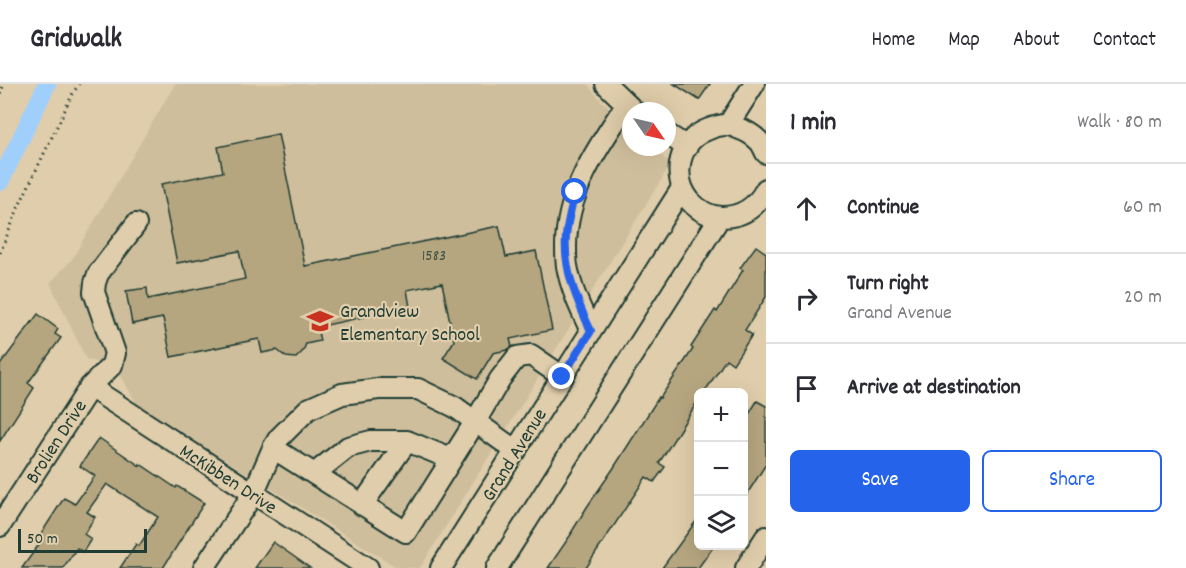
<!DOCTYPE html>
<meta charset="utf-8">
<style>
:root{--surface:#fff;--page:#f7f7f7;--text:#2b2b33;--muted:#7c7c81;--line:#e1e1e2;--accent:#2563eb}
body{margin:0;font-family:Dekko,sans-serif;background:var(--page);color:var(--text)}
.controls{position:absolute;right:18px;bottom:18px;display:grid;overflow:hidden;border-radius:9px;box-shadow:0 6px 24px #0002}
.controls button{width:54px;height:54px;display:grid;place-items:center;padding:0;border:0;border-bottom:2px solid var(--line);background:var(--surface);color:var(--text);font:30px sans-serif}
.compass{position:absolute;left:622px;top:18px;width:54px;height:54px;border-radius:50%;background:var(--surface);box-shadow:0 6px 24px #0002;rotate:124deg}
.scale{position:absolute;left:18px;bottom:15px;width:129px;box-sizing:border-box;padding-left:6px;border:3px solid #1f3d34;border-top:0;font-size:16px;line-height:21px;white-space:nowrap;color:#1f3d34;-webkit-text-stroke:4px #e0cdab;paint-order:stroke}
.stop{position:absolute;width:18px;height:18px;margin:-14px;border:4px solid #2563eb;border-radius:50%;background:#fff}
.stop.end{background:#2563eb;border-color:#fff;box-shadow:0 2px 6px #0008}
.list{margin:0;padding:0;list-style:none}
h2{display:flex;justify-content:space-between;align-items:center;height:78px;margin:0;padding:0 24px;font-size:26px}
h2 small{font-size:20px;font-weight:400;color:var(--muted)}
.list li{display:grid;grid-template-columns:39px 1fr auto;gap:18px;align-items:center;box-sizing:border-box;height:90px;padding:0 24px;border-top:2px solid var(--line)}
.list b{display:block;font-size:22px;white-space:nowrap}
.list p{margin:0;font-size:20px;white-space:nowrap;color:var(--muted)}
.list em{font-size:20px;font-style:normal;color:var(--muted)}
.actions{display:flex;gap:12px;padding:18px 24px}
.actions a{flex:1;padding:14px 0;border:2px solid var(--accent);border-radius:9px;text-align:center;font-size:21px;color:var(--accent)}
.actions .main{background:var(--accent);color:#fff}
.icon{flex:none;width:33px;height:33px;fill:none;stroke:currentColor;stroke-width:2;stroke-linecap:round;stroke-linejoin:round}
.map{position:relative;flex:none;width:766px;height:484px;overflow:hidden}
header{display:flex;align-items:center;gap:36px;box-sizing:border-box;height:84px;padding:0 30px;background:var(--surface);border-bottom:2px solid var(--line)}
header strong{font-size:28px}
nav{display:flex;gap:33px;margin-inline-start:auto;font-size:21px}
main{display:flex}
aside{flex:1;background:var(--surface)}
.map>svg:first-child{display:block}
.built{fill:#cfbe9c}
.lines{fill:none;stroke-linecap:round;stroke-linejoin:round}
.canal{stroke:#a1cffc;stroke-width:18}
.building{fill:#b6a680;stroke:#1f3d34;stroke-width:1.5}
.minor-casing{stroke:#1f3d34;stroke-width:24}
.path{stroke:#1f3d34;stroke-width:3;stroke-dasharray:1.5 4.5;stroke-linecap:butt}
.minor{stroke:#e0cdab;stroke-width:20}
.route{stroke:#2563eb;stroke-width:8}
.labels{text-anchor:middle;stroke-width:4.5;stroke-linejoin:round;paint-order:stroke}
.number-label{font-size:16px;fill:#455747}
.poi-label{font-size:20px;fill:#1f3d34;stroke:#e0cdab;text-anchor:start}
.street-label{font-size:20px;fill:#1f3d34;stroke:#e0cdab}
</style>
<header>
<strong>Gridwalk</strong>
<nav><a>Home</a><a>Map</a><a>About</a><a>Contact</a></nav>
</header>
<main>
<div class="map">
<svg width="766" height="484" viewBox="0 0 766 484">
<rect width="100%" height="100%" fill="#e0cdab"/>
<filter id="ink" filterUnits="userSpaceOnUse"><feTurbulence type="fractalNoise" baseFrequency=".0167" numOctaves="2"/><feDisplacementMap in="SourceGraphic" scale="12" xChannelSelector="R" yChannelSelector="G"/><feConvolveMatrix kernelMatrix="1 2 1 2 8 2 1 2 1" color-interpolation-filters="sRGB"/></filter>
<g filter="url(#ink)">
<!-- built -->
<path class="built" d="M175,0H587L600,15L631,44V63H652L671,80L420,484H398L137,321L118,286L86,275L50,199L72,175Z"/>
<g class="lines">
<!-- canal -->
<path class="canal" d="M0,98L47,0"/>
</g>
<!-- building -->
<path class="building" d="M674,0H710L699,16Z
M278,50L305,182L499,142L506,173L536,167L552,246L510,255L512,263L507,266L493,269L477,295L443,274L454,257L442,199L407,206L410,223L317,243L320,257L306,260L303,267L296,274L286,273L277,266L262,269L259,255L171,273L163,234L132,240L126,207L147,204L148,215L245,195L239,167L177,179L161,100L223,88L218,63Z
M756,162L766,169V213L745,246L752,251L733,280L726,275L704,309H699V315L659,379L665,383L654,398L646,393L586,484H548L572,449H571L587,423L613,385L659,313L660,314L693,265L691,263L715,226L717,228L743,186L740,184Z
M38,230L58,245L55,250L61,254L28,299L34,304L0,357V281Z
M757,317L766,322V380L744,415V338Z
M99,354L140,382V380L176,404L177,402L204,419L163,484H120L136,460L139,462L158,433L107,400L87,428L95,433L84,450L91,455L83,468L77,464L63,484H22L43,455L39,453L64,414L75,420L95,392L80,382Z
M699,433V462H714L698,484H662Z
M273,458L310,484H255Z"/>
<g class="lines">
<!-- minor casing -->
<g class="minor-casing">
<path id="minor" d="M606,0L634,27
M728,41L754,0
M667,50L687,63
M766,69C764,65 762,60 759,57C754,52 746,47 740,45C735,43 731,41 726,41C720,41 714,43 709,45C678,56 671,93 690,117C698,126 710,133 722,133C743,133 757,122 766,105
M591,247C581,226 571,205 567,182C566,176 566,169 566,163C566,109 597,64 626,21
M90,303L368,484
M273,364L406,448L475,338L500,295L517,273L531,271L563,293
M314,390L348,363L371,357H407L451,375
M362,421L407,357
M0,442L90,303L112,281L115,269L94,208L95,199L98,190L136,140
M204,484L253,410L273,364L279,354L308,325L342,310L378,305H418L455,323L516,367
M441,484L682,104
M497,484L720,133
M746,484L766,453"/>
</g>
<!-- path -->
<path class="path" d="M0,10L4,0
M0,169L19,122L73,9L79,0"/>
<!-- minor -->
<use href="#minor" class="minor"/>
</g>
</g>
<g class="lines" filter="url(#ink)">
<!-- route -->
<path class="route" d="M562,293L591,247C576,215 561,180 567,144C569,132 572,120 575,108"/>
</g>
<!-- icons -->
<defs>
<g id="school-bare" transform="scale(2.07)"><path d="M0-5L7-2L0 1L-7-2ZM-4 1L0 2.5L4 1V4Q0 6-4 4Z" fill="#c8321e" stroke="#e0cdab" stroke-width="2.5" paint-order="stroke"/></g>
</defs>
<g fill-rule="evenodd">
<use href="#school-bare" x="320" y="237"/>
</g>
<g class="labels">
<!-- number labels -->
<g class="number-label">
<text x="434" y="176">1583</text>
</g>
<!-- poi labels -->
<g class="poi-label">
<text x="340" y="233">Grandview<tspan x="340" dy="23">Elementary School</tspan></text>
</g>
<!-- street labels -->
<g class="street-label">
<text transform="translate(55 357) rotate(-57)" y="7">Brolien Drive</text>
<text transform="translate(513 370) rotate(-58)" y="7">Grand Avenue</text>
<text transform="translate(229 394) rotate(33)" y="7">McKibben Drive</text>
</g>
</g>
</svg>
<div class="controls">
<button>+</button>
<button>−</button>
<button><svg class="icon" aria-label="layers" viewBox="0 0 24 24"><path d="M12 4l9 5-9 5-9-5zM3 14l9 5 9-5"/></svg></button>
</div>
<svg class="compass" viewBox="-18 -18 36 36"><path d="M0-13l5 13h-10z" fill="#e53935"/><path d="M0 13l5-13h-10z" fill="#7c7c81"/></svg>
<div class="scale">50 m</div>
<div class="stop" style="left:575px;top:108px"></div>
<div class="stop end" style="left:562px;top:293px"></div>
</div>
<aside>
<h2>1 min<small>Walk · 80 m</small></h2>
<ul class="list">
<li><svg class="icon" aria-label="ahead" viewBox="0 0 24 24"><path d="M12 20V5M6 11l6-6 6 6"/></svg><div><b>Continue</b></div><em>60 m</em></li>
<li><svg class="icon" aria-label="right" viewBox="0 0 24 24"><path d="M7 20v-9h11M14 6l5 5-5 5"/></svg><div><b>Turn right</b><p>Grand Avenue</p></div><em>20 m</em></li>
<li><svg class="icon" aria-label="arrive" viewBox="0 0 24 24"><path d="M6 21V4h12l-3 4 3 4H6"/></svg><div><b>Arrive at destination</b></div></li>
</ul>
<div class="actions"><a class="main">Save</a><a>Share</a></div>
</aside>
</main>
